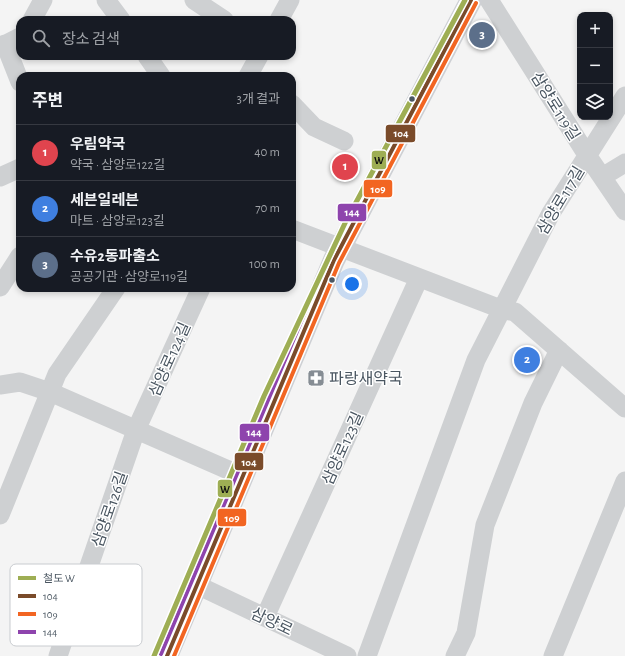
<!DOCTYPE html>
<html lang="ko">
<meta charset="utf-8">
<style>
:root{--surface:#171b24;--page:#20242c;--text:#f1f3f6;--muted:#9ea1a6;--line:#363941;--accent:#868d94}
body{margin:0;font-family:"Alegreya Sans","Noto Sans KR",sans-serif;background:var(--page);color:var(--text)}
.controls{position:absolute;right:12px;top:12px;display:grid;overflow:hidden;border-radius:8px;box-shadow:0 2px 6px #0003}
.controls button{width:36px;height:36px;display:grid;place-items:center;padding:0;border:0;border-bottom:1px solid var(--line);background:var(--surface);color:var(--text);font:20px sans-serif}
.you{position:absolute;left:352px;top:284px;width:14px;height:14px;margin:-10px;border:3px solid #fff;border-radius:50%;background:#1a73e8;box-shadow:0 0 0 6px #1a73e833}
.badge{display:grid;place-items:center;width:26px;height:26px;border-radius:50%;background:var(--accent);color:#fff;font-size:13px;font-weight:700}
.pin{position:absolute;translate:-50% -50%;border:2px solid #fff;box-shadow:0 1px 4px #0006}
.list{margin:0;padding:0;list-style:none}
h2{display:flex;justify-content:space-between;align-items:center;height:52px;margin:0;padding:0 16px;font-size:17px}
h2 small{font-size:13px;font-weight:400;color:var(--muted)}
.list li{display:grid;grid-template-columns:26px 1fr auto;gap:12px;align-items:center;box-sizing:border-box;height:56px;padding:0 16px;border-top:1px solid var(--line)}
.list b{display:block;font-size:15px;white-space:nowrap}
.list p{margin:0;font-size:13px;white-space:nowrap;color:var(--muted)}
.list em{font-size:13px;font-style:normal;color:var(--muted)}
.icon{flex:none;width:22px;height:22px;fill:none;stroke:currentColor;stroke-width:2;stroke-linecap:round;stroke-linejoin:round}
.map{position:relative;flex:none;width:625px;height:656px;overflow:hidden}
.search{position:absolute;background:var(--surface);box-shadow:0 2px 6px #0003;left:16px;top:16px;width:280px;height:44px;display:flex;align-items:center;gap:10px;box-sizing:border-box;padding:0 14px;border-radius:12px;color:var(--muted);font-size:15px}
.panel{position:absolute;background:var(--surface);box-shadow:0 2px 6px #0003;left:16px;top:72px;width:280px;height:220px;border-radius:12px}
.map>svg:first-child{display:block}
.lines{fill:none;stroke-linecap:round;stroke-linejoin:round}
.street{stroke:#ced0d2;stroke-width:19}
.secondary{stroke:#ced0d4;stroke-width:22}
.bus-1-casing{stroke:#fff;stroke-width:7}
.bus-2-casing{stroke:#fff;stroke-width:7}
.bus-3-casing{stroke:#fff;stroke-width:7}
.bus-1{stroke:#7a4b2a;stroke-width:4}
.bus-2{stroke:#f26522;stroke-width:4}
.bus-3{stroke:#8e44ad;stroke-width:4}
.rail-1-casing{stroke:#fff;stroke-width:8}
.rail-1{stroke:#9eae54;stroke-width:5}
.bus-dot{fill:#4a5661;stroke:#fff;stroke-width:1.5}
.labels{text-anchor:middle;stroke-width:3;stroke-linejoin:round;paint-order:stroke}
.street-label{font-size:16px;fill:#4a5661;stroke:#fff}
.poi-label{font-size:16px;fill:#4a5661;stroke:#fff;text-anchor:start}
.key{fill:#fff;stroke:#c9ccd0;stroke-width:1}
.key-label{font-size:11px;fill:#4a5661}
.line-badge{stroke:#fff;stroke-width:1.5}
.badge-label{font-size:11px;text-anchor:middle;font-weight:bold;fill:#fff}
.pale-badge-label{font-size:11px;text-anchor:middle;font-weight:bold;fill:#111}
</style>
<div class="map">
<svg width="625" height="656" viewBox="0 0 625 656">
<rect width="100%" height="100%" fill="#f4f4f4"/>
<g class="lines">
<!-- street -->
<path class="street" d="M106,0L121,20
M194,0L224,20
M489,0L587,155L625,211
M32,20L43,0
M279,20L290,0
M5,44L20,82
M0,47L20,37
M147,56L161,76
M248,76L259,56
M292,104L314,127L344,141
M0,177L20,168
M602,177L625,163
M292,229L501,309L515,312L625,408
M0,287L20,256
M0,385L20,382L50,392L242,476
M0,515L57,374L116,288
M197,585L347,656
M265,617L419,278
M58,656L136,430L201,288
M367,656L476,360L551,213L625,96
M455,656L466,633L485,525L533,403L559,350
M553,656L625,481"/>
<!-- secondary -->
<path class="secondary" d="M167,656L334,260L471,0"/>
<!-- bus-1 casing -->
<g class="bus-1-casing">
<path id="bus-1" d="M167,656L334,260L471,0"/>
</g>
<!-- bus-2 casing -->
<g class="bus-2-casing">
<path id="bus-2" d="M174,656L339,263L476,3"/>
</g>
<!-- bus-3 casing -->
<g class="bus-3-casing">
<path id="bus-3" d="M161,654L328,258L464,0"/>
</g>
<!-- bus-1 -->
<use href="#bus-1" class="bus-1"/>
<!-- bus-2 -->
<use href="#bus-2" class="bus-2"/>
<!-- bus-3 -->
<use href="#bus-3" class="bus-3"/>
<!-- rail-1 casing -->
<g class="rail-1-casing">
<path id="rail-1" d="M154,656L264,396L346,221L465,0"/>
</g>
<!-- rail-1 -->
<use href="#rail-1" class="rail-1"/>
</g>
<!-- icons -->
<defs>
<g id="pharmacy-square" transform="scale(0.9)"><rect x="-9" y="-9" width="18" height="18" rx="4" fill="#868d94" stroke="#fff"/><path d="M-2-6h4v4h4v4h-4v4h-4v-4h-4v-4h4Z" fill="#fff"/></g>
</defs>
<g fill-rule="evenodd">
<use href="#pharmacy-square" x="316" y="378"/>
</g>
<!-- markers -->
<g class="bus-dot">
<circle cx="412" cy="99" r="3.5"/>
<circle cx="332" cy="280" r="3.5"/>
</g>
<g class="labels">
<!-- street labels -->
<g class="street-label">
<text transform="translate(556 106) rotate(58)" y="6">삼양로119길</text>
<text transform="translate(560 200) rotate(-59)" y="6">삼양로117길</text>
<text transform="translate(169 359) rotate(-66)" y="6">삼양로124길</text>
<text transform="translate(342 448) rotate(-66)" y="6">삼양로123길</text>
<text transform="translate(109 509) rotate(-71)" y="6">삼양로126길</text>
<text transform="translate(272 621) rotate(25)" y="6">삼양로</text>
</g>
<!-- poi labels -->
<g class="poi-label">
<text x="329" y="384">파랑새약국</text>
</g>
</g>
<!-- legend -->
<rect x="10" y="564" width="132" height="82" rx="6" class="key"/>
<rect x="18" y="576" width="18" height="4" fill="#9eae54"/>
<rect x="18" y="594" width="18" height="4" fill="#7a4b2a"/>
<rect x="18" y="612" width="18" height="4" fill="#f26522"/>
<rect x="18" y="630" width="18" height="4" fill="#8e44ad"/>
<g class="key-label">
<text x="43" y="582">철도 W</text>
<text x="43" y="600">104</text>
<text x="43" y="618">109</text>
<text x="43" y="636">144</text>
</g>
<g class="line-badge">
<rect x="385" y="124" width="31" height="19" rx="4" fill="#7a4b2a"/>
<rect x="371" y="150" width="16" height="20" rx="4" fill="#9eae54"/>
<rect x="363" y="179" width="30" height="19" rx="4" fill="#f26522"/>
<rect x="337" y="203" width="30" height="19" rx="4" fill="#8e44ad"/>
<rect x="239" y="423" width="31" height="19" rx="4" fill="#8e44ad"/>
<rect x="234" y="452" width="30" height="19" rx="4" fill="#7a4b2a"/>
<rect x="217" y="479" width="16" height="19" rx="4" fill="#9eae54"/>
<rect x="217" y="508" width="30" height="19" rx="4" fill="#f26522"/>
</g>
<g class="badge-label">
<text x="401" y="137">104</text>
<text x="378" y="193">109</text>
<text x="352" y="216">144</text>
<text x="254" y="436">144</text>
<text x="249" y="466">104</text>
<text x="232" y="522">109</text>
</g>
<g class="pale-badge-label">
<text x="379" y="164">W</text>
<text x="225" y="493">W</text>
</g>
</svg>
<div class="controls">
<button>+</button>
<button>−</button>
<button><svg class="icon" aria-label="layers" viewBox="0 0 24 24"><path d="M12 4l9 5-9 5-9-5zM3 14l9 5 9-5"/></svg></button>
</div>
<div class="you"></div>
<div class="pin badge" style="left:345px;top:167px;background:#e0444e">1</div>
<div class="pin badge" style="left:527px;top:360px;background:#3f7fe0">2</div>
<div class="pin badge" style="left:482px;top:35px;background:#5c6f8a">3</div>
<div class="search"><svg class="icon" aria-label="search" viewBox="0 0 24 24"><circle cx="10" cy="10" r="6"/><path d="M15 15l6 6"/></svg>장소 검색</div>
<section class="panel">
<h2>주변<small>3개 결과</small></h2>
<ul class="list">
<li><span class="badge" style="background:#e0444e">1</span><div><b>우림약국</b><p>약국 · 삼양로122길</p></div><em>40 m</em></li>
<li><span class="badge" style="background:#3f7fe0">2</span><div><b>세븐일레븐</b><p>마트 · 삼양로123길</p></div><em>70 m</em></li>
<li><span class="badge" style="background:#5c6f8a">3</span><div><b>수유2동파출소</b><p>공공기관 · 삼양로119길</p></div><em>100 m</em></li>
</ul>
</section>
</div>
